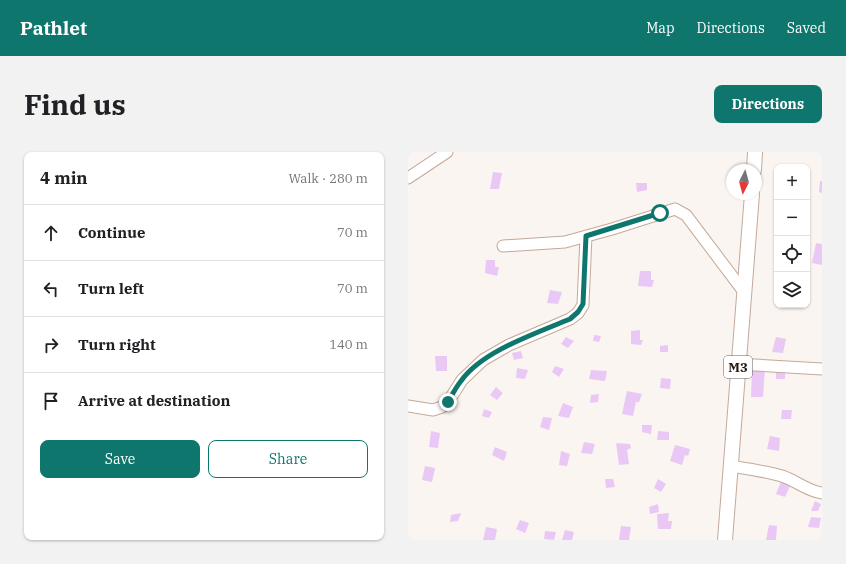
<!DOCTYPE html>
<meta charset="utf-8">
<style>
:root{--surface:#fff;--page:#f2f2f2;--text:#202124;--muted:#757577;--line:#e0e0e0;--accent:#0f766e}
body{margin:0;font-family:"IBM Plex Serif",serif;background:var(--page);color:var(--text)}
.controls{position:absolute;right:12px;top:12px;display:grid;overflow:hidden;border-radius:8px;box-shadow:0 1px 3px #0004}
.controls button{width:36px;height:36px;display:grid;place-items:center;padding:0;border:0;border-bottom:1px solid var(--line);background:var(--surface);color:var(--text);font:20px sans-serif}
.compass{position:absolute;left:318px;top:12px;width:36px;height:36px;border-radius:50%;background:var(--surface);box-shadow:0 1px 3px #0004;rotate:186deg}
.stop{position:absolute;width:12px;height:12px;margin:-9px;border:3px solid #0f766e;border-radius:50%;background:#fff}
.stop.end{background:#0f766e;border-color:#fff;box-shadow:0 1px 4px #0008}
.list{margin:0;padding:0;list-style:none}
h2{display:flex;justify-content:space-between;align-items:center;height:52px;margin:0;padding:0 16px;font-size:17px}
h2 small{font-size:13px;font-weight:400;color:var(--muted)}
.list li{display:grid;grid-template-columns:26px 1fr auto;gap:12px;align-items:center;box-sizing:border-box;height:56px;padding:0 16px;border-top:1px solid var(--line)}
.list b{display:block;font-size:15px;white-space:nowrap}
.list em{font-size:13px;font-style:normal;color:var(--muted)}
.actions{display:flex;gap:8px;padding:12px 16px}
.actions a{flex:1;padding:9px 0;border:1px solid var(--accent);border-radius:8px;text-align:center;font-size:14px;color:var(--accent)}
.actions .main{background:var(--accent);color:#fff}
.icon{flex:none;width:22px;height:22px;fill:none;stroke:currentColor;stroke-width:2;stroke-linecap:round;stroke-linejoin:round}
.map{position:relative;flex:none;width:414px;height:388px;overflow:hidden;border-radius:8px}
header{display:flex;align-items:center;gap:24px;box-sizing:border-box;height:56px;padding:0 20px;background:var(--accent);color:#fff}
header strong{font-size:19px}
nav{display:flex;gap:22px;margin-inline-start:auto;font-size:14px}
.intro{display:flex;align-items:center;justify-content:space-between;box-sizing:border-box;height:96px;padding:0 24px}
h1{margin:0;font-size:28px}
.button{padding:10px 18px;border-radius:8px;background:var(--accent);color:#fff;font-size:14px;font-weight:700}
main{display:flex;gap:24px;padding:0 24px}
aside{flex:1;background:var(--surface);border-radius:8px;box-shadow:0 1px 3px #0004}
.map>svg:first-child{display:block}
.building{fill:#e9c8f6}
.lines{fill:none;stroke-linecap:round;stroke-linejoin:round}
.minor-casing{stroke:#c4a999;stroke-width:13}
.major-casing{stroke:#c4a999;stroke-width:16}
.minor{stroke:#fff;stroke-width:11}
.major{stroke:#fff;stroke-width:14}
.route{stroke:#0f766e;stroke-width:5}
.labels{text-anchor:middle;stroke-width:3.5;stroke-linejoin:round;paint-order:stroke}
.shield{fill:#fff;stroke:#655e5a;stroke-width:1}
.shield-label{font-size:13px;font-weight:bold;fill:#231913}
</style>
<header>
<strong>Pathlet</strong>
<nav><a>Map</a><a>Directions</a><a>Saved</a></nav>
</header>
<div class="intro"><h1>Find us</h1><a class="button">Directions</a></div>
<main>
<aside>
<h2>4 min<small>Walk · 280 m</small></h2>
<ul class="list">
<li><svg class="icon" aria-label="ahead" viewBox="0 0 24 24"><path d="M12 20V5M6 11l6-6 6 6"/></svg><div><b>Continue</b></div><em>70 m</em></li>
<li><svg class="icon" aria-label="left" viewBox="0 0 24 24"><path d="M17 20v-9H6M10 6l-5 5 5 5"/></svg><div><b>Turn left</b></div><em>70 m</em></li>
<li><svg class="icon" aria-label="right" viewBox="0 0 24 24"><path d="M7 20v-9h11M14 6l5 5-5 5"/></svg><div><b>Turn right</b></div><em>140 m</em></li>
<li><svg class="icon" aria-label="arrive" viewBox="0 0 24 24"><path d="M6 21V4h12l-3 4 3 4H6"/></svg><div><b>Arrive at destination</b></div></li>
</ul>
<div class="actions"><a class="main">Save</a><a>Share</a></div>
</aside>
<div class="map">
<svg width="414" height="388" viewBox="0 0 414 388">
<rect width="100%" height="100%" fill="#fbf5f1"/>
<!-- building -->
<path class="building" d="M85,20L94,21L91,37H82Z
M412,29H414V41L411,40Z
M228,31H239V38L229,40Z
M408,91L414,92V113L404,111Z
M78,108H87V115H91L89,124L77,121Z
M232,119H243V128H246L244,135L230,134Z
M142,138L154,140L150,152L139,151Z
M232,178V188H235L233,193L223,192V179Z
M186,183L193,184L191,190L185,189Z
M158,185L166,189L160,196L153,192Z
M368,185L378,187L375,201L364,200Z
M260,193V200H252V194Z
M113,199L115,206L106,208L104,201Z
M27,204H39V219H28Z
M147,214L156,217L151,225L144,220Z
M344,215L357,216L355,245H343Z
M109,216L120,218L117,227L108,226Z
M368,217H377V227H368Z
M183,218L199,219L197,229L181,227Z
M253,226L263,227L262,237L252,236Z
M88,235L95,241L89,248L82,243Z
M219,239L234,242L231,250H228L225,264L214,262Z
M191,242L190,250L182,251L183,243Z
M155,251L165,255L161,266L150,264Z
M76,257L84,260L81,266L74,264Z
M374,258H384L383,267H373Z
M135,265L144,266L141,278L132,275Z
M234,273H244L243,282L234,280Z
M23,279L32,281L30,296L21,295Z
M250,279L261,280V288H249Z
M362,284L372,286L371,299L359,297Z
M176,290L187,292L184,302L173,301Z
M208,291L222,292L223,296L219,298L221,312L211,313Z
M267,293L282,297L280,304L277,303L274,313L262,309Z
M87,295L99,300L96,309L84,303Z
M153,299L162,302L159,314L151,313Z
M17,314L27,316L24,330L14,328Z
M197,327H205L207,335L198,336Z
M250,327L258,332L253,340L246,336Z
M374,327L383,332L377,345L368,342Z
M407,349L413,352L410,359H403Z
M250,352L251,360L242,362L241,355Z
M53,361L50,369L42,370L43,363Z
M261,361L260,369H264L263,377H250L249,362Z
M403,365L413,366L411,376L400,375Z
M112,368L121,371L117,381L108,377Z
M361,373L369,374L368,388H358Z
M213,374L223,375L221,388H211Z
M78,375L89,377L87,388H75Z
M157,378L166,380L164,388H154Z
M137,379L148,380L146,388L136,387Z"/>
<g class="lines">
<!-- minor casing -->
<g class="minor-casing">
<path id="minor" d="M0,26L39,0
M95,94L157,90L204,77L267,57L278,63L336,140
M330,212L414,217
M0,254L25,258L34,255L40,250L54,228L75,208L101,193L162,167L170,161L175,153L178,84
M322,314C340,317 357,319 374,324C389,329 399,339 414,341"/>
</g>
<!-- major casing -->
<g class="major-casing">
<path id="major" d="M346,18L347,0
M317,388L344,42"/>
</g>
<!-- minor -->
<use href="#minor" class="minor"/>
<!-- major -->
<use href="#major" class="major"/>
</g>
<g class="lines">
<!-- route -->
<path class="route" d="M40,250C44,243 48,235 53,229C74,199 129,181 162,167L170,160L175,152L178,84L252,61"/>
</g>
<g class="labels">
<!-- shield labels -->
<rect class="shield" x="316" y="204" width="28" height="22" rx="3"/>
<g class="shield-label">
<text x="330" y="220">M3</text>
</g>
</g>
</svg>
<div class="controls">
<button>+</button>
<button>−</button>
<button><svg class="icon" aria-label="locate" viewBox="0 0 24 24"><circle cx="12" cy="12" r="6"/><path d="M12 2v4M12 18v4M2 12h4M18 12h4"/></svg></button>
<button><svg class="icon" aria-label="layers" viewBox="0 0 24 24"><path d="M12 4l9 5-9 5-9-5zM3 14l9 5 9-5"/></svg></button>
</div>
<svg class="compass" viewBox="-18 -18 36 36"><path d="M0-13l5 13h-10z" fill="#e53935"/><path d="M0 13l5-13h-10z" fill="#757577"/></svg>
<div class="stop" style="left:252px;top:61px"></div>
<div class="stop end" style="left:40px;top:250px"></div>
</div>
</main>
